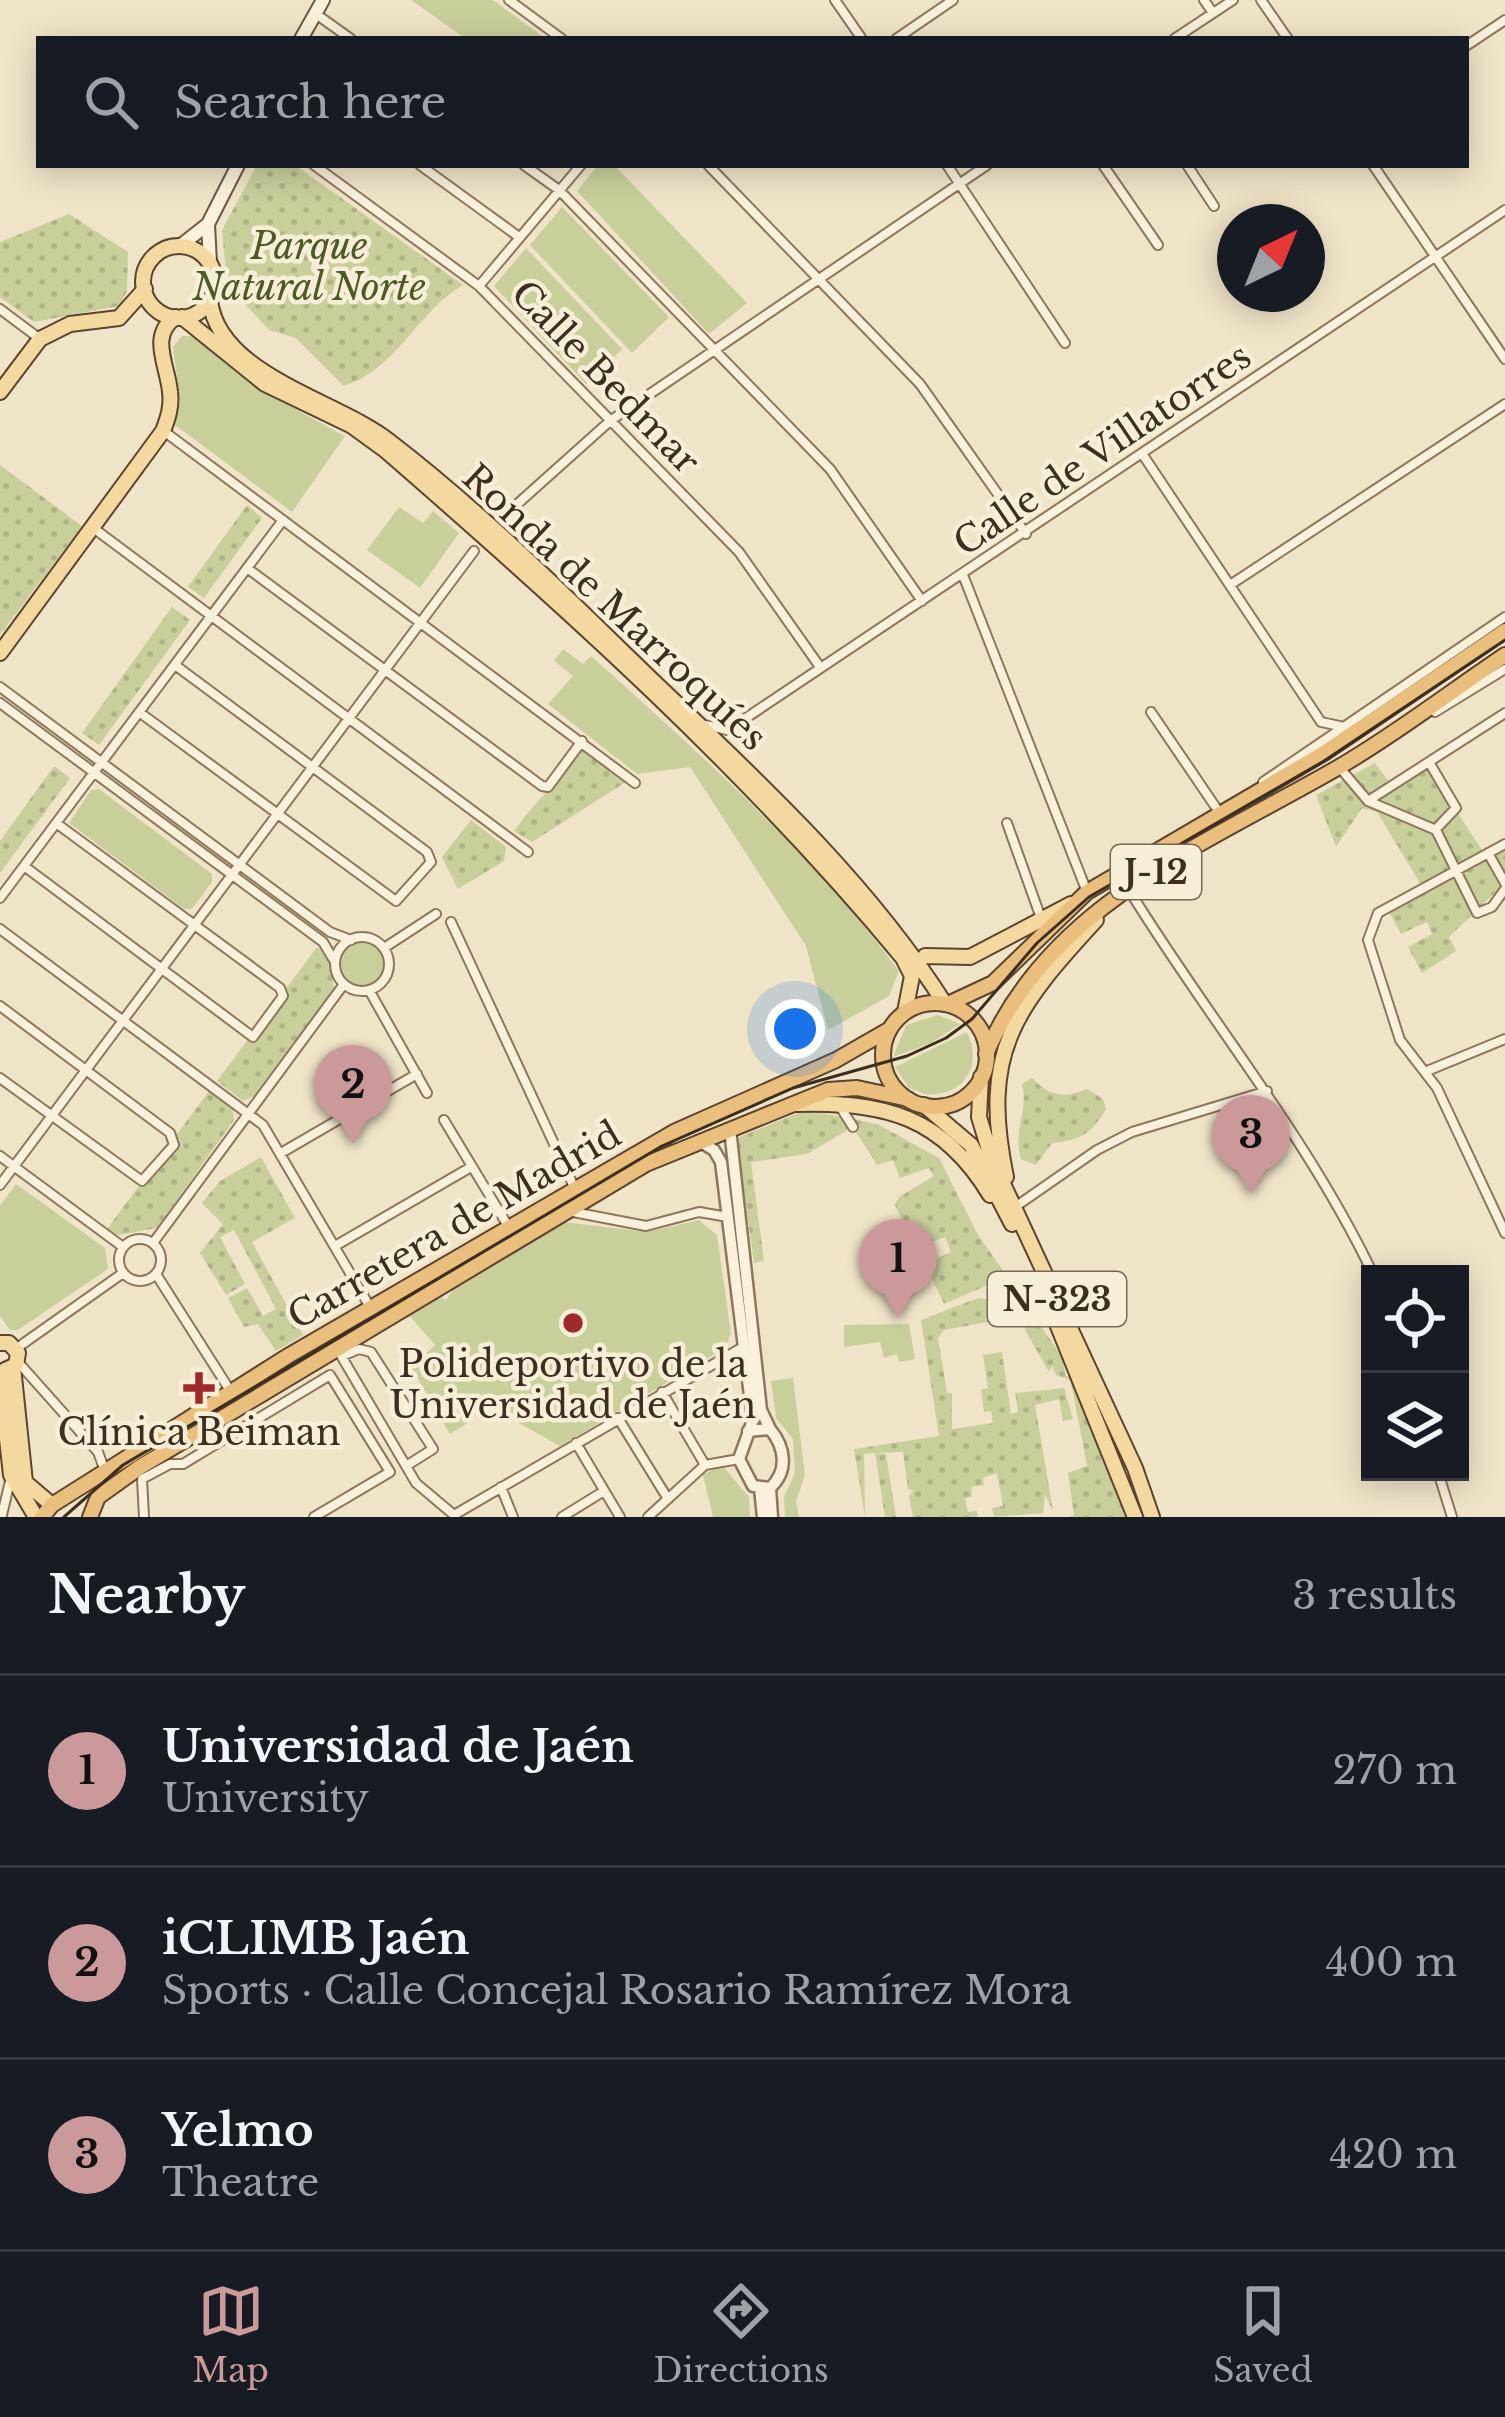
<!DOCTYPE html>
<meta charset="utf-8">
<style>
:root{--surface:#171b24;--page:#242831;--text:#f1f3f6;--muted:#9ea1a6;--line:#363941;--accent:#cc999b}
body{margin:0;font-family:"Libre Baskerville",serif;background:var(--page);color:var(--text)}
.controls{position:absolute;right:36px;bottom:36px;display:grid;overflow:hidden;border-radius:0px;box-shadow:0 6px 30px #0003}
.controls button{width:108px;height:108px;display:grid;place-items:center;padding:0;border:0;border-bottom:3px solid var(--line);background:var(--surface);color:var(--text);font:60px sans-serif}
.compass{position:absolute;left:1217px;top:204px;width:108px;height:108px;border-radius:50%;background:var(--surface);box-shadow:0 6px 30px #0003;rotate:43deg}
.you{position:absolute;left:795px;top:1029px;width:42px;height:42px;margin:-30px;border:9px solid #fff;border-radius:50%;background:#1a73e8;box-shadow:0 0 0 18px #1a73e833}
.badge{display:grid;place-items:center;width:78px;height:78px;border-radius:50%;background:var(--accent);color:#111;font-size:39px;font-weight:700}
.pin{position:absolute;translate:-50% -99px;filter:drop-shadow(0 3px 6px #0008)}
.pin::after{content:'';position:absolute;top:63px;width:42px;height:36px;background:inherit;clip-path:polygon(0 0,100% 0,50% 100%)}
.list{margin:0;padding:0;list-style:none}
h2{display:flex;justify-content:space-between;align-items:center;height:156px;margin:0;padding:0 48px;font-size:51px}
h2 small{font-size:39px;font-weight:400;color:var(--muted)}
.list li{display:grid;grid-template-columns:78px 1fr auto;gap:36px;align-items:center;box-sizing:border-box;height:192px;padding:0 48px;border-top:3px solid var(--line)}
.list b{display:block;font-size:45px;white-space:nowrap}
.list p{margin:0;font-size:39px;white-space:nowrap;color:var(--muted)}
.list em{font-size:39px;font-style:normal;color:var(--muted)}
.icon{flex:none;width:66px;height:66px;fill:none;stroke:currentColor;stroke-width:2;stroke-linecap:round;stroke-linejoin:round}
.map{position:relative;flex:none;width:1505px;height:1517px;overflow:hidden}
.search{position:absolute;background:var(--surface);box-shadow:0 6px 30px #0003;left:36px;right:36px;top:36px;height:132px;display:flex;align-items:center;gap:30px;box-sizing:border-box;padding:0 42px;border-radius:0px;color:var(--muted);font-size:45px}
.sheet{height:732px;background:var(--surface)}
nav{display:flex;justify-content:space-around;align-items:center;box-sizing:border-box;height:168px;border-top:3px solid var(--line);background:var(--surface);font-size:33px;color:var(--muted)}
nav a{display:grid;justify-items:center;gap:6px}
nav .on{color:var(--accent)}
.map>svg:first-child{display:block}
.green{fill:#c9cf9b}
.park{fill:url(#park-dots)}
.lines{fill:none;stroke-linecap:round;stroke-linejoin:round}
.minor-casing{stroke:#8d765c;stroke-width:12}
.tertiary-casing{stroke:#8d765c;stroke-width:15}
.secondary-casing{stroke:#6f573f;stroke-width:16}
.primary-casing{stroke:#5b4430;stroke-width:18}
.trunk-casing{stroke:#5b4430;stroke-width:18}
.minor{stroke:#faf1dc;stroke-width:8}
.tertiary{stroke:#faf1dc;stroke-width:10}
.secondary{stroke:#faf1dc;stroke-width:12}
.primary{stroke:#f3d9a0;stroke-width:14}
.trunk{stroke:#eabe7c;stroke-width:14}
.tram{stroke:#3d2e20;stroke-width:3}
.poi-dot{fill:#9e2a2b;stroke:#f7eed8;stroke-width:4.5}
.labels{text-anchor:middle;stroke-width:9;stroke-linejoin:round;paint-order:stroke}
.shield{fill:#f7eed8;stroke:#756857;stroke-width:3}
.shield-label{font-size:33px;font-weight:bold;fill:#3d2e20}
.park-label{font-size:36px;font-style:italic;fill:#4d5a26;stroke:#f7eed8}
.street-label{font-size:36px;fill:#3d2e20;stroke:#f7eed8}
.poi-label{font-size:36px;fill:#3d2e20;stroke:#f7eed8}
</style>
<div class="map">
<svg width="1505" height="1517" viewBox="0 0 1505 1517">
<defs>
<pattern id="park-dots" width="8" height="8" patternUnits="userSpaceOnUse" patternTransform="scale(3)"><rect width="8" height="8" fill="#c9cf9b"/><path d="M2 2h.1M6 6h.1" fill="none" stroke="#aeb285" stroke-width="1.8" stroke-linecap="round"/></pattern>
</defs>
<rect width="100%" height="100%" fill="#f0e4c8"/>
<!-- green -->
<path class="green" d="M411,0H493L546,39H466Z
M598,165H614L747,303L709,334L577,191Z
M562,207L669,317L632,353L530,245Z
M526,248L622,349L586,384L494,286Z
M182,336H195C240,382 288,405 345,436L292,512L175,425L180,401L173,347Z
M399,507L423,523L433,511L459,533L420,588L367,550Z
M563,649L583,664L591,656C699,753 812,853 899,971L889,996L828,1030L806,946L690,767L637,774L548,704L573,676L554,661Z
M99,789L212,874V882L192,909H184L69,823L91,790Z
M340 965a22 22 0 1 1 44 0a22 22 0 1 1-44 0Z
M938,1015L960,1024L931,1043L893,1057L906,1025Z
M967,1032C984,1065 963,1098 925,1094L909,1088L895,1067Z
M16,1184L105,1248L108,1269L18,1330H10L0,1316V1206Z
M699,1220L717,1235L731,1333L725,1348L560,1446L483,1403L472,1420L450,1434L411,1367L435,1345L407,1313L437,1295L446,1300L455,1286L564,1222L647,1232Z
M909,1324L915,1359L899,1362L897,1354L884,1358L880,1342L844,1347V1325Z
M793,1378L805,1475L796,1502L799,1517H785L784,1497L795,1473L793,1439L776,1418L771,1381Z
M722,1465L749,1497L750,1517H713L703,1475Z"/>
<!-- park -->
<path class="park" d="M257,165H295L463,285C416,313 398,368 344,386L296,338L269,330L236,294L226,272L222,230Z
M69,214L128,252L127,291L119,306L34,322L0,297V242Z
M0,465L82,526L0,635Z
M247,505L262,518L204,598L188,587Z
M172,607L190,620L99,745L82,733Z
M583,746L626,782L532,842L514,831C537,798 562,780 583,746Z
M1375,763L1393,787L1428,768L1488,859L1505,849V883L1449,937L1456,951L1422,973L1408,947L1432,934L1427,922L1401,934L1389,912L1426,893L1377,812L1362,808L1336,847L1316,795Z
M54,766L70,778L0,873V841Z
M471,820L506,847L504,861L458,889L442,857Z
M317,947L329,956L334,989L255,1096L243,1101L217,1081Z
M1032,1078C1052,1098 1064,1098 1087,1089L1103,1099L1106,1109C1091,1134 1081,1140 1052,1143L1036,1165L1021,1159C1012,1132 1029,1110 1022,1084Z
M209,1091L232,1107L234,1120L157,1228L119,1235L107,1229Z
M806,1110L877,1124L939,1158L977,1233L1062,1357L1066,1376L1078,1378L1125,1517H1069L1074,1515L1068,1473L1087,1466L1073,1392L1070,1380L1056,1375L1052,1366L1049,1372L1025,1330V1316L1015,1312L1004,1319L988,1285L944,1304L925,1264L951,1252L945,1237L915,1249L895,1205L899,1197L934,1176L929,1168L900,1178L893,1160L877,1165L853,1127L807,1154L751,1162L764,1261L754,1263L737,1138Z
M261,1157L295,1218L252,1242L303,1335L276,1351L258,1324L244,1327L228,1298L247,1288L263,1316L276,1309L234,1230L220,1237L245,1284L226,1295L200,1253L223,1224L202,1203L220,1181Z
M978,1298L986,1299L993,1321L944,1330L938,1338L947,1393H952V1429L993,1423L991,1411L984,1412L981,1390L988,1388L983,1355L1002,1352L1011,1414L1018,1412L1015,1393L1064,1388L1073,1419L1063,1421L1059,1399L1035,1405L1053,1510L1045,1495L1043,1513L994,1517L992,1508L1003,1506L997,1473L983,1478L984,1485L971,1487L972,1497L965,1498L968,1512L977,1511L978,1517H913L909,1496L914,1491L908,1489L903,1452L876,1453L886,1454L896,1517H885L875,1453L864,1454L865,1517L854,1449L939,1436L921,1320Z"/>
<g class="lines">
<!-- minor casing -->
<g class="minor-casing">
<path id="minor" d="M509,0L562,39
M835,0L862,39
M1204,0L1213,13
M1261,0L1288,39
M316,14L351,39
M896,39L953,0
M1174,39L1233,0
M1466,46L1505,20
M314,165L479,286L739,552L820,667
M420,165L519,237
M524,165L559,190L830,469L922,601
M708,165L920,384L1026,534
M947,165L1065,343
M1103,165L1158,245
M1187,165L1214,206
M1373,165L1505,359
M479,286L581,165
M0,309L40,339
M165,432L635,783
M1143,455L1321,722L1340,726
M504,516L610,421L987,165
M92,527L528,852
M247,568L542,786L548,787L582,741
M963,575L1087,892
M1230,585L1505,404
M0,687L330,932L351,940
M0,703L323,942L335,962
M139,712L396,901L431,862L427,852L175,665
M1151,712L1219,812
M1435,712L1505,669
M705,725L727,730L737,724L1505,210
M1429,762L1456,808L1436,829
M1340,768L1368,801L1436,830L1477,913L1492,907L1505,889
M1263,782L1505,617
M1368,801L1505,713
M1007,823L1042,921
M1505,844L1378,913L1368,940L1400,1040L1437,1088L1505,1233
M1488,853L1505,883
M24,866L253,1037L283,996L280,988L56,823
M1129,890C1209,1020 1307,1136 1373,1274
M0,898L283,520
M451,922L575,1189
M0,929L263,1125L370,1307
M335 964a27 27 0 1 1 54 0a27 27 0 1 1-54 0Z
M384,948L436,914
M369,990L427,1093
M0,1006L170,1133L174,1145L142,1181L0,1078
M1427,1071L1505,1039
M841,1108L853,1127
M444,1120L508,1226
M281,1153L417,1074
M0,1156L123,1247
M0,1185L474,551
M1015,1207L1097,1150L1132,1132L1267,1091
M568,1211L646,1226L699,1212L728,1217
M119 1260a21 21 0 1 1 42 0a21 21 0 1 1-42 0Z
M153,1243L344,984
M335,1246L471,1167
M156,1274L231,1392
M336,1347L416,1483L454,1515
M17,1348L123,1273
M342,1356L359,1349L371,1352L433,1449L406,1466
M18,1362L98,1452L105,1471
M662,1392L705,1465
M618,1418L668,1499
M576,1443L620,1517
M1438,1472L1452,1517
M501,1487L513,1517
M2,1515L11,1477
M454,1515L743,1347
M144,1517L142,1479L170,1464H183L330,1375L390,1472L314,1517
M562,1517L604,1491
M648,1517L705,1465L739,1459"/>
</g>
<!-- tertiary casing -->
<g class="tertiary-casing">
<path id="tertiary" d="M730,1129L761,1410L770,1429
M699,1141L714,1150L721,1162L753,1420L739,1459L753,1486L770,1488C789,1471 785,1447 770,1429L748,1431
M760,1488L763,1517
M770,1488L772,1517"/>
</g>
<!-- secondary casing -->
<g class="secondary-casing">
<path id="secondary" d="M301,39L323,0
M180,246L208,224
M210,263L208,224L238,165"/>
</g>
<!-- primary casing -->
<g class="primary-casing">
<path id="primary" d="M143 282a36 36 0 1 1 72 0a36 36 0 1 1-72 0Z
M210,300C218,375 337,400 389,441C483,513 567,598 652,680C757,780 867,881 945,1004
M182,317L265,384L352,426L385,450C567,608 749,772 903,958L912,976L905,1012
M0,392L40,339L70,324L119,318L145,289
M0,653L163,431C168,418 172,406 170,392C168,366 148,335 176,317
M925,956L970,957L1071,904
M981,1077L979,1117L992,1160L1135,1468L1152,1517
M796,1104C885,1101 943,1117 990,1195
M924,1105L971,1145L1012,1224
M1006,1177C980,1052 1014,1009 1096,920
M1049,1304L1135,1517
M0,1343H9L18,1353L16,1365L5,1370
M13,1367L25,1482L52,1505
M0,1376L11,1475L36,1517"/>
</g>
<!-- trunk casing -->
<g class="trunk-casing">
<path id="trunk" d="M883 1055a52 52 0 1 1 104 0a52 52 0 1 1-104 0Z
M948,1004L993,983L1087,892L1324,753L1505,631
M986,1054C1049,904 1206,844 1339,767C1396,734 1450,692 1505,655
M42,1517L52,1505L288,1356L674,1132L836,1060L890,1029
M90,1517L98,1497L140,1467L646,1164L828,1090L857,1088L908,1099"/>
</g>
<!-- minor -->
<use href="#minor" class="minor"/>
<!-- tertiary -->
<use href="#tertiary" class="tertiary"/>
<!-- secondary -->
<use href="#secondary" class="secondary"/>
<!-- primary -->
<use href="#primary" class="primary"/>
<!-- trunk -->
<use href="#trunk" class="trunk"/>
<!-- tram -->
<path class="tram" d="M64,1517L123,1465L662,1146L793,1088L907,1056L946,1038L972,1019L1037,943L1089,897L1324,761L1505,640"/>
</g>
<!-- markers -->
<g class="poi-dot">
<circle cx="573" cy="1323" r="12"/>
<path d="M193 1370h12v12h12v12h-12v12h-12v-12h-12v-12h12z"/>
</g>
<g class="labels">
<!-- shield labels -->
<g class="shield">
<rect x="1111" y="845" width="90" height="54" rx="9"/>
<rect x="988" y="1272" width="138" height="54" rx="9"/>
</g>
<g class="shield-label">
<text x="1156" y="884">J-12</text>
<text x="1057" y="1311">N-323</text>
</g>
<!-- park labels -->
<g class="park-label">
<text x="309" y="259">Parque<tspan x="309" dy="41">Natural Norte</tspan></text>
</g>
<!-- street labels -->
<g class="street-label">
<text transform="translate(606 377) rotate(46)" y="13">Calle Bedmar</text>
<text transform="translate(1102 449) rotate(-34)" y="13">Calle de Villatorres</text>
<text transform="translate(615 607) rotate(43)" y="13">Ronda de Marroquíes</text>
<text transform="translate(454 1225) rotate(-30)" y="13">Carretera de Madrid</text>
</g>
<!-- poi labels -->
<g class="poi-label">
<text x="573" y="1377">Polideportivo de la<tspan x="573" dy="41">Universidad de Jaén</tspan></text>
<text x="199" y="1445">Clínica Beiman</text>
</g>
</g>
</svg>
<div class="controls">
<button><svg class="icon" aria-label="locate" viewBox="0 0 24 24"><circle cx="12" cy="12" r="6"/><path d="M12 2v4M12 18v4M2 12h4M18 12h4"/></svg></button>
<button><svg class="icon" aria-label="layers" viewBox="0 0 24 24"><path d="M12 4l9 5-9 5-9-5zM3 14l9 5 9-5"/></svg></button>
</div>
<svg class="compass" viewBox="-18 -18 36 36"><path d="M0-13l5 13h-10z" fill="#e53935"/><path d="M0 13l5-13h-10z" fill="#9ea1a6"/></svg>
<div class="you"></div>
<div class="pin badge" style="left:898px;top:1318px">1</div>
<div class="pin badge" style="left:353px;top:1144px">2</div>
<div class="pin badge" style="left:1251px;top:1194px">3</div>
<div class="search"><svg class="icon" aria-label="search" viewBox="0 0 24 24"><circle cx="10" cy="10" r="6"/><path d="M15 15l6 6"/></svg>Search here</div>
</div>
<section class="sheet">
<h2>Nearby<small>3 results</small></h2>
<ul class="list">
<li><span class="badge">1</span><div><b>Universidad de Jaén</b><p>University</p></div><em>270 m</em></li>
<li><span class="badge">2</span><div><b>iCLIMB Jaén</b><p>Sports · Calle Concejal Rosario Ramírez Mora</p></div><em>400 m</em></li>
<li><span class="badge">3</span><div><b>Yelmo</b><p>Theatre</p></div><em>420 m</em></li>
</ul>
</section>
<nav>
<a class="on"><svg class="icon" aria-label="map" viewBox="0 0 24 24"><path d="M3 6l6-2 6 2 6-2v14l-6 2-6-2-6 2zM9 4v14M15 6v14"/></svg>Map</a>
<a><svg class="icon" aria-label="directions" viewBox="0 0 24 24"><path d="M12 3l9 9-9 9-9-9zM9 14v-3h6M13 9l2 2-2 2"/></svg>Directions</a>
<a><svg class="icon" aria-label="saved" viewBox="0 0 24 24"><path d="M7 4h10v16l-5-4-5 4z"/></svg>Saved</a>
</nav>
